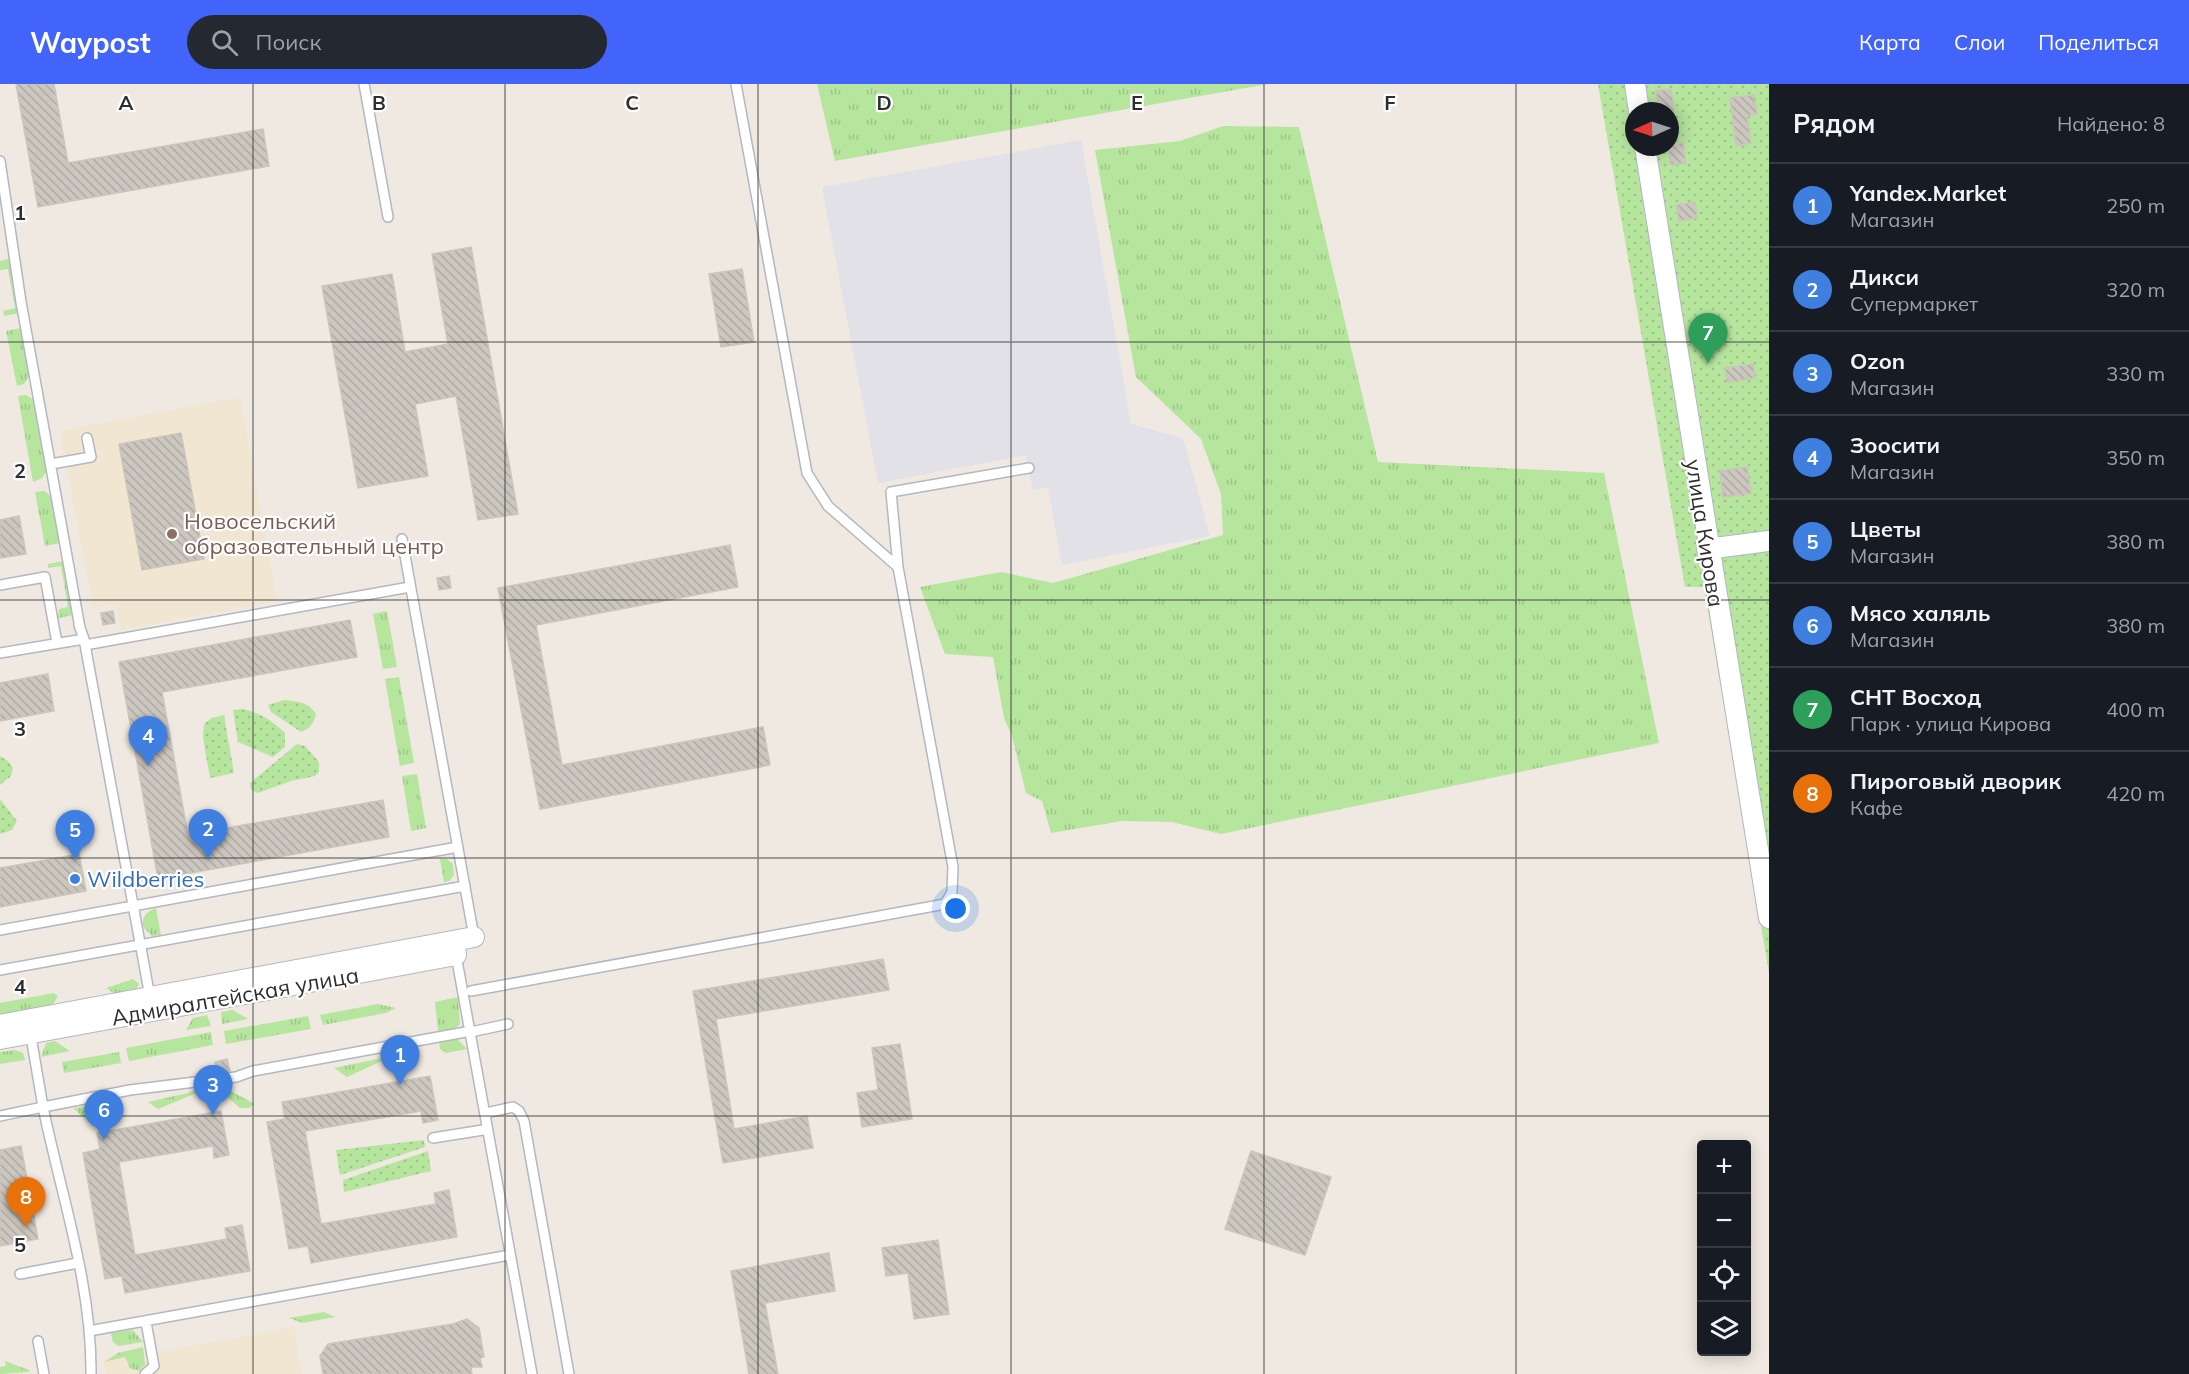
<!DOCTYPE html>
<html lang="ru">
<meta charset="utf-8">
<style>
:root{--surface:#171b24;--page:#242831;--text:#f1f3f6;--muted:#9ea1a6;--line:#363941;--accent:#4264fb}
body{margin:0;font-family:Mulish,sans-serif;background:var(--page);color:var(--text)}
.controls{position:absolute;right:18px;bottom:18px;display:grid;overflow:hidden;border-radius:6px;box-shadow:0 3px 15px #0003}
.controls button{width:54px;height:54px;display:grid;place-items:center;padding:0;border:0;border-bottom:2px solid var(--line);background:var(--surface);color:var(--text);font:30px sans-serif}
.compass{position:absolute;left:1625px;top:18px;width:54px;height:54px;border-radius:50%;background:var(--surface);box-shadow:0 3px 15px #0003;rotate:267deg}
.you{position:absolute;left:956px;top:825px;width:21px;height:21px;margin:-15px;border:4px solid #fff;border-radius:50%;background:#1a73e8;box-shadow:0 0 0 9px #1a73e833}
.badge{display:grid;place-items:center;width:39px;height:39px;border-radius:50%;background:var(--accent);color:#fff;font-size:20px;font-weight:700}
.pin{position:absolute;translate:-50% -50px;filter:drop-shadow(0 2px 3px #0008)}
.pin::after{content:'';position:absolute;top:32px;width:21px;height:18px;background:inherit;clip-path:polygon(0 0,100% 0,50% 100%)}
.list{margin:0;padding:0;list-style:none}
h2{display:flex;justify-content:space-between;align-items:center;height:78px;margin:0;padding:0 24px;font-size:26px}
h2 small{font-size:20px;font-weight:400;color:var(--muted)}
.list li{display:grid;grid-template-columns:39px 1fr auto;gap:18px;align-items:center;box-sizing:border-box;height:84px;padding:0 24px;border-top:2px solid var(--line)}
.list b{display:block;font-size:22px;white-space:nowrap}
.list p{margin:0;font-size:20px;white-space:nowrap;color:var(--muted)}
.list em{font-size:20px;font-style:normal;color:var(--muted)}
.icon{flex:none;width:33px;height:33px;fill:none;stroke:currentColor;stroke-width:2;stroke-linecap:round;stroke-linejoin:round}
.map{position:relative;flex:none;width:1769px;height:1290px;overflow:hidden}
header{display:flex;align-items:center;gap:36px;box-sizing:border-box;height:84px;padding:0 30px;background:var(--accent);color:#fff}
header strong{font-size:28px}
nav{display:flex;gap:33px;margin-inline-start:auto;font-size:21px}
.search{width:420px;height:54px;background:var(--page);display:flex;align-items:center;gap:15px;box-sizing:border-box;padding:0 21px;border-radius:33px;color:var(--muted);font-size:22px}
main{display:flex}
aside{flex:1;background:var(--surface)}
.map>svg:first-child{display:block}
.industrial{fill:#e3e1e8}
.education{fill:#f0e6d1}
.grass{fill:url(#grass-tufts)}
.park{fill:url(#park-dots);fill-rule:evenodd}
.building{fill:url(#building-back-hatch);stroke:#cbc5ba;stroke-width:1.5}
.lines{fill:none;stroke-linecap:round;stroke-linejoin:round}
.lane-casing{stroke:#b4b7c1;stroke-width:12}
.street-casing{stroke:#b4b7c1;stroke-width:22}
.lane{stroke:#fff;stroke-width:9}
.street{stroke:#fff;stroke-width:20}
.grid{fill:none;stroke:#2e2e2e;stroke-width:1.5;stroke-opacity:0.55}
.education-dot{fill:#8d6e63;stroke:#fff;stroke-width:2}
.shop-dot{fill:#3f7fe0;stroke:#fff;stroke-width:2}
.labels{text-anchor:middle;stroke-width:4.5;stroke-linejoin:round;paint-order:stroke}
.education-label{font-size:22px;fill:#785e54;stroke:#fff;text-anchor:start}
.street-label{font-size:22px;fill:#2e2e2e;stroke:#fff}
.shop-label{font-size:22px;fill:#366cbe;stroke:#fff;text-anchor:start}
.grid-label{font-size:20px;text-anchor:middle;font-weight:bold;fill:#2e2e2e;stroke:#fff;stroke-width:4.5;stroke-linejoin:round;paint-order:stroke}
</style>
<header>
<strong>Waypost</strong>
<div class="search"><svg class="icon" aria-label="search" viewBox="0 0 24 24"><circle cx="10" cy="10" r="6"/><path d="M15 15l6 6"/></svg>Поиск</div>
<nav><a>Карта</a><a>Слои</a><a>Поделиться</a></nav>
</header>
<main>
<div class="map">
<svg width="1769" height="1290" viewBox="0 0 1769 1290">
<defs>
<pattern id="grass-tufts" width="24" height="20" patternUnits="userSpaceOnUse" patternTransform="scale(1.5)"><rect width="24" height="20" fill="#b6e59e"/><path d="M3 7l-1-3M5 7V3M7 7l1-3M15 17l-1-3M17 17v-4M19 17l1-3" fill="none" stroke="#9dc588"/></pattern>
<pattern id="park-dots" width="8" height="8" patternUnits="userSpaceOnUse" patternTransform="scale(1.5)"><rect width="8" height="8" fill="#b6e59e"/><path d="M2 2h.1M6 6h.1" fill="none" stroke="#9dc588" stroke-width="1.8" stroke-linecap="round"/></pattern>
<pattern id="building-back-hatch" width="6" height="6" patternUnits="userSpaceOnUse" patternTransform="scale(1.5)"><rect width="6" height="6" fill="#cbc7bf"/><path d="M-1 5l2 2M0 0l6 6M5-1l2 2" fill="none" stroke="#afaba4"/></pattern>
</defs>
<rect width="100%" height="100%" fill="#efe9e1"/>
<!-- industrial -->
<path class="industrial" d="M1081,56L1131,340L1183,354L1210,452L1062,481L1048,403L1033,406L1026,371L878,399L822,103Z"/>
<!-- education -->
<path class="education" d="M240,313L277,517L121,546L116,520L93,524L60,347Z
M294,1243L302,1290H106L103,1278Z"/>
<!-- grass -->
<path class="grass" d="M817,0H1268L835,77Z
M1223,42L1299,43L1378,378L1604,389L1659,659L1221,750L1172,738L1122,737L1051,749L1042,717L1026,709L1012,652L1004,634L993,573L945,570L920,503L1001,488L1053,499L1223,451L1221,410L1201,355L1136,293L1095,66L1180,57Z
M9,175L19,229L4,232L3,227L15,224L8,185L0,186V177Z
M21,244L30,291L24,300L17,302L6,247Z
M26,311L34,316L47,387L42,394L33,398L18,312Z
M45,407L53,415L60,459L45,462L35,408Z
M64,477L74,531L58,534L59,525L68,523L61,482L48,484V480Z
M387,527L397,583L383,585L373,530Z
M399,593L414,679L400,682L385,595Z
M417,690L426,744L411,747L402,692Z
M440,775H447L453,780L454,791L449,797L444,798Z
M156,824L161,851L152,852L144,844C140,834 147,827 156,824Z
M133,895L139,900L135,907L117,911L106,904Z
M54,909L58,912L50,925L0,934V919Z
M458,913L460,940L454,945L438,947L435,918Z
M378,920L396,924L386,929L323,941L320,931Z
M233,926L248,935L222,940L221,928Z
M207,931L211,942L186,946L193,934Z
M308,932L311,945L226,960L224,947Z
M211,948L213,961L129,977L126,964Z
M457,955L467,965L446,969L440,965L439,959Z
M55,957L70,967L41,973L46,959Z
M408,965L347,993L334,984L387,973Z
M15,966L23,969L25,976L0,980V968Z
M119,968L121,979L64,989L62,978Z
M210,1000L211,1003L158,1025L148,1018L188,1009Z
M229,1006L255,1020L249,1024H240L225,1011Z
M120,1020L112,1035L90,1039L73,1024Z
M324,1228L335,1233L302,1239L289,1234Z
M133,1246L143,1258L118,1262L113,1258L111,1249Z
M143,1263L145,1280L139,1287L130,1284L125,1273L104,1278L118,1269Z
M5,1277L29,1286V1288L0,1290V1283L6,1282Z"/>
<!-- park -->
<path class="park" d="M1598,0H1769V889L1704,503H1685ZM1634,27H1670V63H1634Z
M284,616C299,618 307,617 316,630C314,640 310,644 301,648L271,628L268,621Z
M243,625C260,629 273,637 285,649V663L273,673L238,658L233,626Z
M224,631L234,689L210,694L203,654L204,640L212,634Z
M297,660L305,662L319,678V688L315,692L291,697L258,709L251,706L250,699Z
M0,672L8,677L13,684L11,692L0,701Z
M0,715L17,737L12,746L0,750Z
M424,1056L425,1063L340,1091L336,1066Z
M428,1067L431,1087L344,1108L343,1096Z"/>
<!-- building -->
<path class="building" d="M16,0H54L68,79L263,45L269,82L38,123Z
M1671,5L1674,27H1659L1656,7Z
M1754,11L1757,30L1747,32L1751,59L1736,62L1730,14Z
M1683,58L1686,79L1671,81L1668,63Z
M1695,118L1697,134L1679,137L1676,121Z
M471,163L518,430L478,436L456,312L415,320L428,392L358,404L322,202L392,190L405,268L448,260L432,170Z
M742,185L754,258L721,263L709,190Z
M1753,280L1755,294L1727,298L1725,284Z
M181,349L204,475L142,486L119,360Z
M1747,383L1751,409L1723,413L1720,387Z
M19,432L26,470L0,474V436Z
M730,461L738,503L536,541L562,681L763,643L770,681L540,725L498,504Z
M449,492L451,504L439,506L437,494Z
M113,527L115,539L103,541L101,529Z
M350,536L357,573L162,608L188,751L383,716L389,753L158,795L119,578Z
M48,590L54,627L0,637V599Z
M79,770L86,807L0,823V784Z
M883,875L889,906L716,935L734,1045L807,1032L813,1064L723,1079L693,907Z
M900,960L912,1035L862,1043L857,1009L878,1006L872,964Z
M227,975L230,987L217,988L215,978Z
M430,992L438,1036L423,1039L421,1027L305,1047L321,1140L436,1120L434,1109L449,1106L457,1153L311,1179L308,1162L289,1165L267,1038L285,1035L282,1018Z
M221,1027L229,1071L214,1074L213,1062L119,1078L135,1171L227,1155L225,1144L242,1141L250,1187L125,1209L122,1192L105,1195L83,1069L100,1065L97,1049Z
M21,1062L38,1155L0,1162V1066Z
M1251,1067L1331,1093L1305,1171L1225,1145Z
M938,1156L949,1230L914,1235L908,1189L886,1192L882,1164Z
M829,1169L835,1207L765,1219L778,1290H749L731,1187Z
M467,1235L479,1244L484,1273L480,1274L482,1283H471L472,1290H323L320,1272L328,1260L453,1240Z"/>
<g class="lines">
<!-- lane casing -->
<g class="lane-casing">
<path id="lane" d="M364,0L388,133
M736,0L807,389L828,422L898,483
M0,77L21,218L80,544
M51,380L91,373L87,354
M402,455L474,853
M0,501L45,493L57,559
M79,541L84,555L150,913
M85,561L410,503
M0,569L84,555
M0,846L458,763
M456,871L532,1290
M0,886L465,802
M471,907L945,820L952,808L953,783L898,483L891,408L1029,384
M30,947L43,1023L130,1006L236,993L253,987L471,947
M471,948L508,940
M486,1029L513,1023L519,1027L524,1037L569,1290
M0,1032L43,1023C61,1111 92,1200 91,1290
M433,1054L483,1046
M20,1190L78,1179
M89,1247L510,1171
M38,1257L44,1290
M145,1290L154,1282L146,1238"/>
</g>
<!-- street casing -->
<g class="street-casing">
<path id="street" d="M1635,0L1639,27
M1645,63L1769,834
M1707,465L1769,457
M0,941L474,853
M0,955L456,871L454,857"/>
</g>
<!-- lane -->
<use href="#lane" class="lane"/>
<!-- street -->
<use href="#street" class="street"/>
</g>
<!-- grid -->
<path class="grid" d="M253,0V1290M505,0V1290M758,0V1290M1011,0V1290M1264,0V1290M1516,0V1290M0,258H1769M0,516H1769M0,774H1769M0,1032H1769"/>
<!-- markers -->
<circle class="education-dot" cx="172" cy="450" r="6"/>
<circle class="shop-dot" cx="75" cy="795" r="6"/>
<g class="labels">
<!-- education labels -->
<g class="education-label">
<text x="184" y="445">Новосельский<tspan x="184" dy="25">образовательный центр</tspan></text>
</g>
<!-- street labels -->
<g class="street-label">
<text transform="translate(1705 449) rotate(81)" y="8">улица Кирова</text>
<text transform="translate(235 912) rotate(-10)" y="8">Адмиралтейская улица</text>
</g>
<!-- shop labels -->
<g class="shop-label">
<text x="87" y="803">Wildberries</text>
</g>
</g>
<g class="grid-label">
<text x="126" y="26">A</text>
<text x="379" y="26">B</text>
<text x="632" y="26">C</text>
<text x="884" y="26">D</text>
<text x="1137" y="26">E</text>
<text x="1390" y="26">F</text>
<text x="20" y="136">1</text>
<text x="20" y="394">2</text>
<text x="20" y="652">3</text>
<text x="20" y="910">4</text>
<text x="20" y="1168">5</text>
</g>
</svg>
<div class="controls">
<button>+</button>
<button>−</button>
<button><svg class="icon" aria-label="locate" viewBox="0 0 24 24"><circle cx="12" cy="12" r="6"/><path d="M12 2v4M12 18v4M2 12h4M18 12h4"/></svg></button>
<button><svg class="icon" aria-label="layers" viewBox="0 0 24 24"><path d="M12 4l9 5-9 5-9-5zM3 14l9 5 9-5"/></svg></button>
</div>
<svg class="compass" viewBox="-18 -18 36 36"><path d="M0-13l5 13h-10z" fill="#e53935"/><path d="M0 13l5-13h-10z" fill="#9ea1a6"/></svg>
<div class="you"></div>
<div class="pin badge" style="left:400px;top:1001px;background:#3f7fe0">1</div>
<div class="pin badge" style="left:208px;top:775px;background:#3f7fe0">2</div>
<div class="pin badge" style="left:213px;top:1031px;background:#3f7fe0">3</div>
<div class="pin badge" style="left:148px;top:682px;background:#3f7fe0">4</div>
<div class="pin badge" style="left:75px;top:776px;background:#3f7fe0">5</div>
<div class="pin badge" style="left:104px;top:1056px;background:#3f7fe0">6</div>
<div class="pin badge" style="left:1708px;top:279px;background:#2e9e5b">7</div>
<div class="pin badge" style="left:26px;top:1143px;background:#e8710a">8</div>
</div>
<aside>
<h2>Рядом<small>Найдено: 8</small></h2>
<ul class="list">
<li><span class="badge" style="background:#3f7fe0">1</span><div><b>Yandex.Market</b><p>Магазин</p></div><em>250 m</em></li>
<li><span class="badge" style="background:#3f7fe0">2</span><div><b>Дикси</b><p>Супермаркет</p></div><em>320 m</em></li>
<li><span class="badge" style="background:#3f7fe0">3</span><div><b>Ozon</b><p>Магазин</p></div><em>330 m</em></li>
<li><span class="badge" style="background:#3f7fe0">4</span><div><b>Зоосити</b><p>Магазин</p></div><em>350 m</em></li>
<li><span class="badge" style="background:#3f7fe0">5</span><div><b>Цветы</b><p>Магазин</p></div><em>380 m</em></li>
<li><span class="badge" style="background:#3f7fe0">6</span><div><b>Мясо халяль</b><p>Магазин</p></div><em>380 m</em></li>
<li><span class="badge" style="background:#2e9e5b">7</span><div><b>СНТ Восход</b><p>Парк · улица Кирова</p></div><em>400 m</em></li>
<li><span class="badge" style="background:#e8710a">8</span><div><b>Пироговый дворик</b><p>Кафе</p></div><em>420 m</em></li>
</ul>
</aside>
</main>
